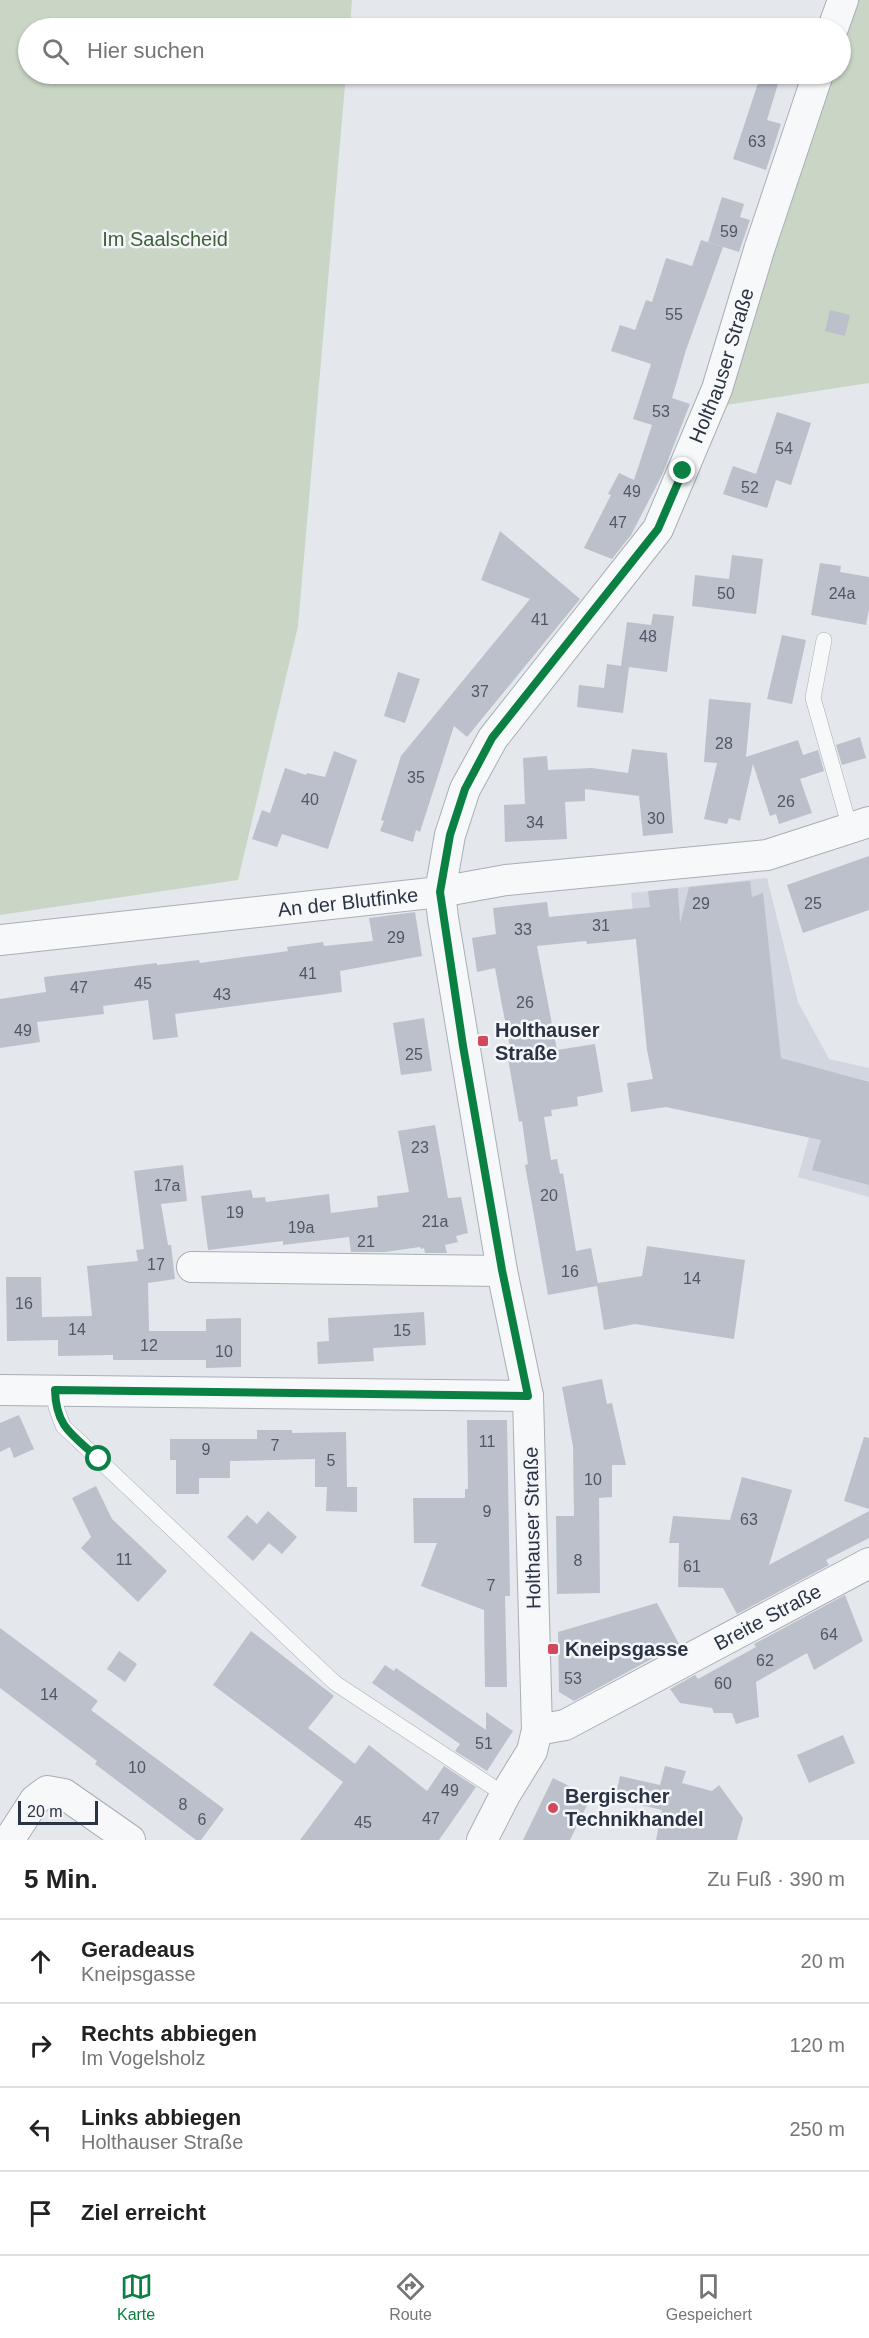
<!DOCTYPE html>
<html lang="de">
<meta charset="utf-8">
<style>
:root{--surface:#fff;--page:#f2f2f2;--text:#222;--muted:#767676;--line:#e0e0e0;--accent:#0b8043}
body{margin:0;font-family:Helvetica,sans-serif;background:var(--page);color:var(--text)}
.scale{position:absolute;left:18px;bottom:15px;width:80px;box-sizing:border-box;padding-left:6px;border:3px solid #2b3445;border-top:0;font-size:16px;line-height:21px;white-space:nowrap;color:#2b3445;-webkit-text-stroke:4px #f4f6f9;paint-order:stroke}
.stop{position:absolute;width:18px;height:18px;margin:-14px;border:4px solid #0b8043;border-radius:50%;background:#fff}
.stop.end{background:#0b8043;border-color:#fff;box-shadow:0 2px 6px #0008}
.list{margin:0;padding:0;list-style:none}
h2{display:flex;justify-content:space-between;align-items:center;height:78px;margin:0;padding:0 24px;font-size:26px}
h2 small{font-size:20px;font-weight:400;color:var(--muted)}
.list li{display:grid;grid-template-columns:39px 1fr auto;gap:18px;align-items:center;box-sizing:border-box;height:84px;padding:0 24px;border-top:2px solid var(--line)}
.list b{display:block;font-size:22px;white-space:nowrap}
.list p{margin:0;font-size:20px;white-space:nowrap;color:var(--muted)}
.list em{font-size:20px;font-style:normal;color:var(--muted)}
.icon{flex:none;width:33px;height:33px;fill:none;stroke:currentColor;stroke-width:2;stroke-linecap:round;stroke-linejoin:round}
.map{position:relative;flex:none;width:869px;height:1840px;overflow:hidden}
.search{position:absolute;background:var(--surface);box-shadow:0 2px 4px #0004;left:18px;right:18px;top:18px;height:66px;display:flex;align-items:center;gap:15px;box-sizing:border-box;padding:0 21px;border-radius:33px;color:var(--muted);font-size:22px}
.sheet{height:414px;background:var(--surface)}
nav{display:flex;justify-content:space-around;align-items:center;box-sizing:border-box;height:84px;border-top:2px solid var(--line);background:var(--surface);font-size:16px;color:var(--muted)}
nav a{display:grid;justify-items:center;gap:3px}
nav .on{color:var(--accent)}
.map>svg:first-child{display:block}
.built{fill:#d2d6de}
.green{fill:#c9d6c5}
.building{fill:#bbc0ca}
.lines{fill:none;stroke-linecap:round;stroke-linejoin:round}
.service-casing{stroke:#a9aeb7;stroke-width:16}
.minor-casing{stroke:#a9aeb7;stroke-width:32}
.service{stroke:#f7f8fa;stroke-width:15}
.minor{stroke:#f7f8fa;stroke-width:30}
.route{stroke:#0b8043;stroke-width:8}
.poi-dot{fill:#d1495b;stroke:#f4f6f9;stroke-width:2}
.labels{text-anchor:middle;stroke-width:5;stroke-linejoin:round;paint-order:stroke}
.number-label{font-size:16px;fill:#4f5766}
.park-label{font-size:20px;fill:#3f6138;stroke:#f4f6f9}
.street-label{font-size:20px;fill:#2b3445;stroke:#f4f6f9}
.poi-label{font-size:20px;font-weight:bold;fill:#2b3445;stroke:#f4f6f9;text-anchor:start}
</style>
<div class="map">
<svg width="869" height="1840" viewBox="0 0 869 1840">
<rect width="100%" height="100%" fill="#e4e7ec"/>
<!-- built -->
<path class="built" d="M767,878L798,1002L829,1059L869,1068V1197L798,1177L809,1137L658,1105L644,1014L631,893Z"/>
<!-- green -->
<path class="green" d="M0,0H352L350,28H28V74H346L298,626L238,880L0,915Z
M855,0H869V383L720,406L831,74H840L841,44Z"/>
<!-- building -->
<path class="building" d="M761,74H781L767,120L781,124L766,170L733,159Z
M722,197L744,204L740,217L750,220L739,252L708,242Z
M701,240L723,247L686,350L672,398L690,404L662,475L631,535L612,559L584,548L611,495L608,494L619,473L634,480L652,425L633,419L651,364L611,351L620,325L635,330L646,300L652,302L666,258L692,266Z
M830,310L850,315L845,336L825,331Z
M777,412L811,423L791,485L776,480L767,508L723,494L733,466L756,474Z
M500,531L580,599L467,737L454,726L420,832L416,830L413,842L380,831L384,821L381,820L401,756L530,599L481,580Z
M732,555L763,559L756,614L692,606L695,575L729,579Z
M820,563L841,566L840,572L869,577V609L866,625L811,615Z
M653,614L674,616L667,672L629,667L623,713L577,707L579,685L604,688L607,664L621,666L627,622L651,625Z
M782,635L806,640L792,704L767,699Z
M398,672L420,679L405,723L384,716Z
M709,699L751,703L746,757L798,740L803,755L818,750L824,771L800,779L812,813L779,824L776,814L770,816L753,764L740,821L729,818L727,824L704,819L717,763L704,762Z
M860,737L866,758L842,765L836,745Z
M632,749L667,753L673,833L643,836L639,796L585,789V801L565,802L567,839L505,842L504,805L525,804L523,758L547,756L548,770L592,768L628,773Z
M334,751L357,760L328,849L282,834L277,847L252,839L262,810L270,813L285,768L306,775L307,773L325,777Z
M869,856V910L803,933L787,885Z
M750,881L752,897L763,893L781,1058L869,1082V1185L812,1170L821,1140L666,1107L631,1112L627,1083L653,1079L647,1050L636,939L587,944L586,941L537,946L557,1050L595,1044L603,1092L577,1097L578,1106L551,1110L552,1116L544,1117L551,1160L557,1159L560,1174L563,1173L576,1251L591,1248L598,1283L642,1276L647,1246L745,1260L734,1339L635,1324L604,1330L597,1286L548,1295L525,1165L528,1164L522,1121L519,1122L508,1058H512L495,968L477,972L472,938L496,934L493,908L547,902L549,917L650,907L648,891L678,888L680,924L689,887Z
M415,912L422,956L340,971L342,992L175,1014L178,1037L153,1040L148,1000L103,1006L104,1014L37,1022L40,1042L0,1048V999L46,992L44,977L157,963V965L199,960L200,963L288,951L287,947L323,942L324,946L373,941L369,918Z
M424,1018L432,1071L401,1075L393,1023Z
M435,1125L448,1198L461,1197L468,1233L456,1236L458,1242L445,1245L447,1253H425L424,1248L421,1249L420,1247L385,1252H351L349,1237L283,1245V1241L208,1250L201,1196L251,1190L253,1198L265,1197L266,1202L329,1194L331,1213L378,1207L377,1196L409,1192L398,1131Z
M183,1165L187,1201L161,1204L168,1245H171L175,1279L148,1283L149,1331H206V1319L241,1318V1367L206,1368V1360H113V1355L58,1356V1340L7,1341L6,1277H41L42,1317L92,1316L87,1266L138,1261L136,1250L144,1249L134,1171Z
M424,1312L426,1345L373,1348L374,1361L318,1364L317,1342L329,1341L328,1318Z
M602,1379L607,1404L612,1403L626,1465H612V1497L599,1498L600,1593L557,1594L556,1516H574L573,1446L562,1387Z
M19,1415L34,1449L14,1458L10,1447L0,1452V1423Z
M467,1420H507L510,1596H505L507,1687H485L484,1610L421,1586L437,1543H414L413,1498H465V1489H468Z
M257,1430H292V1433L346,1432L347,1487H357V1512L326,1511L327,1487H315V1459L230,1461V1478H199V1494H176V1460H170V1439H257Z
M864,1437L869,1438V1509L844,1501Z
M742,1477L792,1490L769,1565L869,1511V1538L826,1560L829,1565L737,1614L723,1588L678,1587L679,1543H669L673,1516L730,1520Z
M96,1486L112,1519L167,1571L138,1602L81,1548L91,1537L72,1498Z
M268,1511L297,1537L282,1554L269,1543L253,1561L227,1537L247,1515L257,1524Z
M845,1595L863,1641L814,1670L807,1653L756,1682L759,1717L736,1724L732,1713H714L712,1708L680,1703L670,1689L695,1675L698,1679L756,1647L754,1644Z
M657,1603L679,1644L574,1701L559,1692L558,1632Z
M0,1628L98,1701L91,1710L224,1809L201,1840H196L95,1764L97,1761L0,1688Z
M251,1631L334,1696L308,1728L355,1764L369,1745L427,1791L444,1766L476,1787L439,1840H300L343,1782L213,1685Z
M119,1651L137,1664L125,1682L107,1669Z
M385,1665L394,1671L396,1668L486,1730V1712L513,1731L487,1771L455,1751L460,1744L372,1683Z
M843,1735L855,1763L809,1783L797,1755Z
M665,1766L686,1771L682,1783L712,1791L719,1785L743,1818L737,1840H656L662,1810L615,1799L620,1776L660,1785Z
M553,1778L591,1797L570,1840H523Z"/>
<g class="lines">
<!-- service casing -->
<g class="service-casing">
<path id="service" d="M824,640L813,698L850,828
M55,1390L56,1407L63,1426L335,1683L505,1795"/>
</g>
<!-- minor casing -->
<g class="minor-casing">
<g id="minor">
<path d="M833,28L843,0"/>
<path id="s1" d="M0,940L440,892L506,880L767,855L869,822"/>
<path d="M192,1267L502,1271"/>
<path d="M0,1390L528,1396"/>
<path id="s2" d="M537,1730L565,1725L869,1563"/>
<path d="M9,1840L35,1800L47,1791L64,1794L130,1840"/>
<path id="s3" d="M482,1840L505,1795L532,1751L537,1730L528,1396L502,1271L443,918L440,892L450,835L465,789L493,738L658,529L717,389L759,250L818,74"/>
</g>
</g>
<!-- service -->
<use href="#service" class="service"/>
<!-- minor -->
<use href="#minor" class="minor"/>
</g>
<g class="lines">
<!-- route -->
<path class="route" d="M99,1459C73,1435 56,1428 55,1390L528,1396L502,1270L463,1046L440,892L450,835L465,789L492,738L658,529L683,471"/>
</g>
<!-- markers -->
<g class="poi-dot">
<rect x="477" y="1035" width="12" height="12" rx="3"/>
<rect x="547" y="1643" width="12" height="12" rx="3"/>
<circle cx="553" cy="1808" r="6"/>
</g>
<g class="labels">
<!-- number labels -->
<g class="number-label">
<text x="757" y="147">63</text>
<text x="729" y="237">59</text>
<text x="674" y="320">55</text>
<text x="661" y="417">53</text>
<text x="784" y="454">54</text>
<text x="750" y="493">52</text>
<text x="632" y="497">49</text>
<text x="618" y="528">47</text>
<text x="726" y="599">50</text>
<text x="842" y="599">24a</text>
<text x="540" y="625">41</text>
<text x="648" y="642">48</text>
<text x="480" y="697">37</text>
<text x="724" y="749">28</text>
<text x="416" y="783">35</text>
<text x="310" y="805">40</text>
<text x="786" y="807">26</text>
<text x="656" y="824">30</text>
<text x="535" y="828">34</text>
<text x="701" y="909">29</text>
<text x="813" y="909">25</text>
<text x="601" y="931">31</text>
<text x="523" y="935">33</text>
<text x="396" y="943">29</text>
<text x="308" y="979">41</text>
<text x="143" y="989">45</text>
<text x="79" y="993">47</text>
<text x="222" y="1000">43</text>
<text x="525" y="1008">26</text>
<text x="23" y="1036">49</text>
<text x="414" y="1060">25</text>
<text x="420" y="1153">23</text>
<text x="167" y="1191">17a</text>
<text x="549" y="1201">20</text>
<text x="235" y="1218">19</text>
<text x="435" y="1227">21a</text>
<text x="301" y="1233">19a</text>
<text x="366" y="1247">21</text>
<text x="156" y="1270">17</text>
<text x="570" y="1277">16</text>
<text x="692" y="1284">14</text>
<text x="24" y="1309">16</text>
<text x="77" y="1335">14</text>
<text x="402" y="1336">15</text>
<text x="149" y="1351">12</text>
<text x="224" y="1357">10</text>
<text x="487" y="1447">11</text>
<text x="275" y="1451">7</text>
<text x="206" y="1455">9</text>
<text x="331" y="1466">5</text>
<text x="593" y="1485">10</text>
<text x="487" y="1517">9</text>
<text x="749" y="1525">63</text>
<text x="124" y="1565">11</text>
<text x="578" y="1566">8</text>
<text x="692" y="1572">61</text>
<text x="491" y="1591">7</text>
<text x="829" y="1640">64</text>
<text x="765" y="1666">62</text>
<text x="573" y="1684">53</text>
<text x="723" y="1689">60</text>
<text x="49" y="1700">14</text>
<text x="484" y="1749">51</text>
<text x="137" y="1773">10</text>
<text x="450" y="1796">49</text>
<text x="183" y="1810">8</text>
<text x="431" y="1824">47</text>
<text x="202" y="1825">6</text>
<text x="363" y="1828">45</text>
</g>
<!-- park labels -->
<g class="park-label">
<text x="165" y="246">Im Saalscheid</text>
</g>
<!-- street labels -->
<g class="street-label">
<text dy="7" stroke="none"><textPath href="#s3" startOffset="1576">Holthauser Straße</textPath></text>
<text dy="7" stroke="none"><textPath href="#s1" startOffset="350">An der Blutfinke</textPath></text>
<text transform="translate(532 1528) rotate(-91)" y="7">Holthauser Straße</text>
<text dy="7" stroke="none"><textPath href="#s2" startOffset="258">Breite Straße</textPath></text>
</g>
<!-- poi labels -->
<g class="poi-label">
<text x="495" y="1037">Holthauser<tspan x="495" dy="23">Straße</tspan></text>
<text x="565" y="1656">Kneipsgasse</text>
<text x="565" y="1803">Bergischer<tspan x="565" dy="23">Technikhandel</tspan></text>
</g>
</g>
</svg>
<div class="scale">20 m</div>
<div class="stop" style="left:99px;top:1459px"></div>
<div class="stop end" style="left:683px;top:471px"></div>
<div class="search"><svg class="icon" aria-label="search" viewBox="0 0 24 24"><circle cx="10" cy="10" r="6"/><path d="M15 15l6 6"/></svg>Hier suchen</div>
</div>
<section class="sheet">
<h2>5 Min.<small>Zu Fuß · 390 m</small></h2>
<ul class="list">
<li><svg class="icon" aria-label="ahead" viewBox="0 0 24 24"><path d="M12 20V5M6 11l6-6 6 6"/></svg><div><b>Geradeaus</b><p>Kneipsgasse</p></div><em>20 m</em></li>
<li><svg class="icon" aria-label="right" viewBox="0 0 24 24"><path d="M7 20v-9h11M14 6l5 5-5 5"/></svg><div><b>Rechts abbiegen</b><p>Im Vogelsholz</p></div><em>120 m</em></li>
<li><svg class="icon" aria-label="left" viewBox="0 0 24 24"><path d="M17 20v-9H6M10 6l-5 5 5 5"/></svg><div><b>Links abbiegen</b><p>Holthauser Straße</p></div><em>250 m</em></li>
<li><svg class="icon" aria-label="arrive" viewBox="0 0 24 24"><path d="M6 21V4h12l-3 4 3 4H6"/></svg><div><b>Ziel erreicht</b></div></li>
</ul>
</section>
<nav>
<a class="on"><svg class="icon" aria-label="map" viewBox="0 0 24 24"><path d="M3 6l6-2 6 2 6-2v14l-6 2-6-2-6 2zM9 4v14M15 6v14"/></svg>Karte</a>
<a><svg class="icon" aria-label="directions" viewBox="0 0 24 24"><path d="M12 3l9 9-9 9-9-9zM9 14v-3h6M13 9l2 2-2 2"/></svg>Route</a>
<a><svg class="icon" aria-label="saved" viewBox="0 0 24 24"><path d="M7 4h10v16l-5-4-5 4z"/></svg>Gespeichert</a>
</nav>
